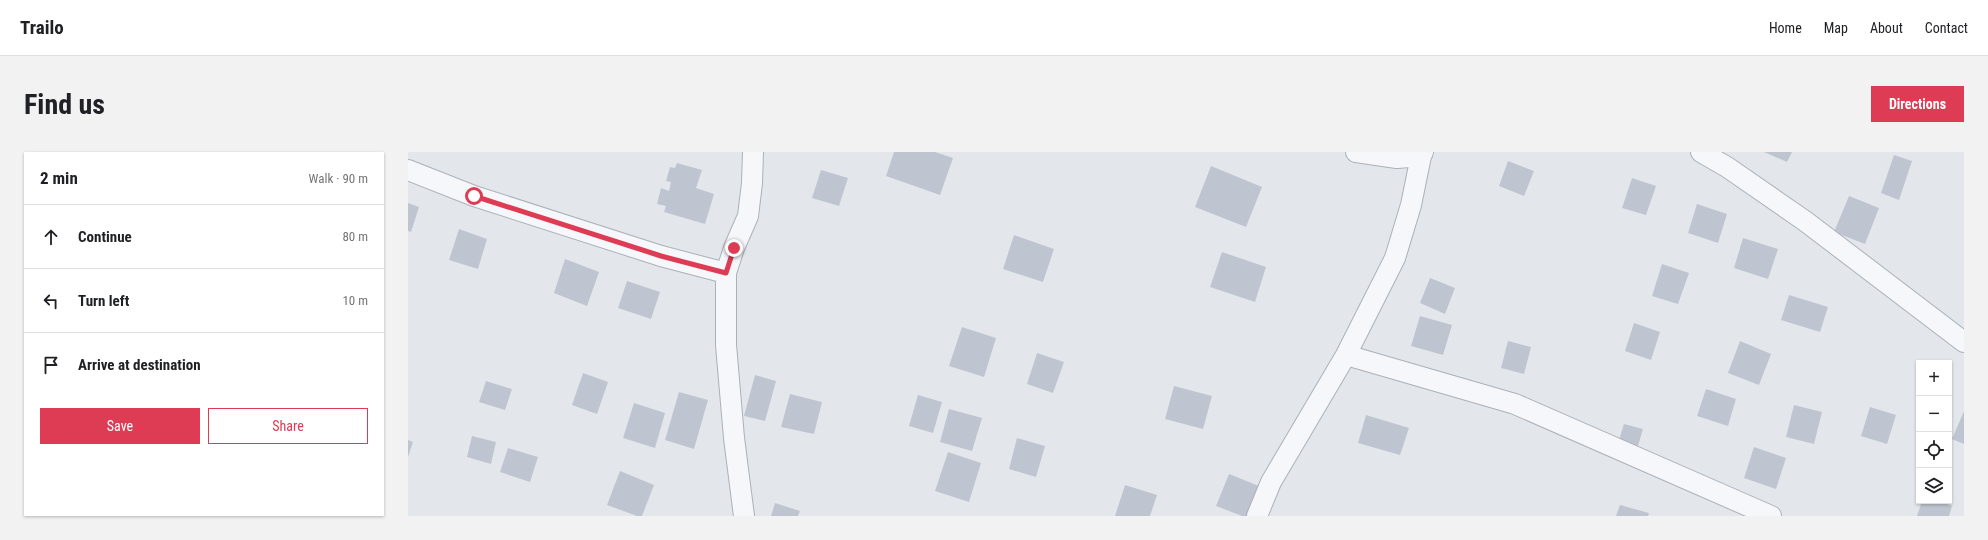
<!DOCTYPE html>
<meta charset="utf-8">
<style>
:root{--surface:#fff;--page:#f2f2f2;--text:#202124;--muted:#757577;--line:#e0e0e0;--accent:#de3b54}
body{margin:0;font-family:"Roboto Condensed",sans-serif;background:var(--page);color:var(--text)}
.controls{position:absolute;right:12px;bottom:12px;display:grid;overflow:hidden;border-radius:0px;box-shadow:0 1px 3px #0004}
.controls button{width:36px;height:36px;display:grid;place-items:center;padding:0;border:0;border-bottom:1px solid var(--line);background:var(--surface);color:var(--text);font:20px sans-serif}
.stop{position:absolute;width:12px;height:12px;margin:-9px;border:3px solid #de3b54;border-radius:50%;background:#fff}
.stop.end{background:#de3b54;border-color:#fff;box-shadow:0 1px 4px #0008}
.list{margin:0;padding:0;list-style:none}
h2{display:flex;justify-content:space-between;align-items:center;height:52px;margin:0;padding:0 16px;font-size:17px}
h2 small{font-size:13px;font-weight:400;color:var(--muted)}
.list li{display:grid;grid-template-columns:26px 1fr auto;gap:12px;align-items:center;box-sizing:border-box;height:64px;padding:0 16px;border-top:1px solid var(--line)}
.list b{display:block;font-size:15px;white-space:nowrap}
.list em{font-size:13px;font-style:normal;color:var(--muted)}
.actions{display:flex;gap:8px;padding:12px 16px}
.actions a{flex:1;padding:9px 0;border:1px solid var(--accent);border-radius:0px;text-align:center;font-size:14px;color:var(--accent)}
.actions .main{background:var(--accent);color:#fff}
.icon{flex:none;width:22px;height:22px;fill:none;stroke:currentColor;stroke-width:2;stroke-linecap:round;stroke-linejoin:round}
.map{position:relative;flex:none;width:1556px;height:364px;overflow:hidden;border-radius:0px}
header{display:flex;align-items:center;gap:24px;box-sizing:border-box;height:56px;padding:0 20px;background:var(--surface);border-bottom:1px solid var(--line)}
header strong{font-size:19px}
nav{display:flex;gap:22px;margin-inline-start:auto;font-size:14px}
.intro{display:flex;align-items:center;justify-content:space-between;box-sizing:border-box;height:96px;padding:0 24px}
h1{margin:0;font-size:28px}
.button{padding:10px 18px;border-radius:0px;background:var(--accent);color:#fff;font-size:14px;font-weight:700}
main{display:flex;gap:24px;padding:0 24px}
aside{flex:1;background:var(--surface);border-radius:0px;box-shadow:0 1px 3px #0004}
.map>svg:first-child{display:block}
.building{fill:#bfc5d0}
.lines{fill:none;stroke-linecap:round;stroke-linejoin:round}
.street-casing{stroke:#abb1ba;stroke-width:22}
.street{stroke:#f6f7fa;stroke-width:20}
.route{stroke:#de3b54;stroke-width:5}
</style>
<header>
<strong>Trailo</strong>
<nav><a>Home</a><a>Map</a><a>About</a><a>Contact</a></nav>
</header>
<div class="intro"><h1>Find us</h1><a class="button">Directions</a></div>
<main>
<aside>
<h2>2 min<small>Walk · 90 m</small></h2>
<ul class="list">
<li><svg class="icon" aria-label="ahead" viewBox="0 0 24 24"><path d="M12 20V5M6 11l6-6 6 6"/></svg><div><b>Continue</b></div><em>80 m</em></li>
<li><svg class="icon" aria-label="left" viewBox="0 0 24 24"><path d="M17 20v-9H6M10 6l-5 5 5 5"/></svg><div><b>Turn left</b></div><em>10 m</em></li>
<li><svg class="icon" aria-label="arrive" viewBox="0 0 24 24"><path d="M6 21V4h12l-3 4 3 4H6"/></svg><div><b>Arrive at destination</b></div></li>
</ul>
<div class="actions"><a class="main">Save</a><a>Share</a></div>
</aside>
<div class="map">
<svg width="1556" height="364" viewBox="0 0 1556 364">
<rect width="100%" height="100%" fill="#e3e7ec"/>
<!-- building -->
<path class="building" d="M486,0H527L545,6L532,43L478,24Z
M1356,0H1384L1379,10Z
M1486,3L1504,9L1491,48L1473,41Z
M1100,9L1126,19L1116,44L1091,34Z
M269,11L294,18L288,36L306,42L297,72L256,60L258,54L249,52L253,36L261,39L263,30L258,29L262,15L267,16Z
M803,14L854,35L838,75L787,55Z
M413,18L440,26L431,54L404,46Z
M1224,26L1248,34L1238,63L1214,56Z
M1441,44L1471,56L1457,92L1426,80Z
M0,51L11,55L3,80L0,79Z
M1289,52L1319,62L1310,91L1280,81Z
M51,77L79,87L70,117L41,108Z
M606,83L646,97L635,130L595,117Z
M1335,86L1370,97L1360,127L1326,116Z
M814,100L858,115L847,150L802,135Z
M157,107L191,120L179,154L146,141Z
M1254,112L1281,121L1270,152L1244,144Z
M1022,126L1047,136L1037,162L1012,151Z
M219,129L252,140L243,167L210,156Z
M1381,143L1420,155L1412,180L1373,168Z
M1012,164L1044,173L1035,203L1003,194Z
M1226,171L1252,180L1243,208L1217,199Z
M554,175L588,186L576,225L541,214Z
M1100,189L1123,195L1116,222L1093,216Z
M1332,189L1363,202L1351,233L1320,221Z
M629,201L656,210L645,241L619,232Z
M175,221L200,230L189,262L164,253Z
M347,223L368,229L357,269L336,264Z
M78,229L104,237L97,258L71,250Z
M766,234L804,244L795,277L757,267Z
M1298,237L1328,247L1320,274L1289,264Z
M271,240L300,248L286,297L257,288Z
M382,242L414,250L406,282L373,275Z
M510,243L534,250L525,281L501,274Z
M226,251L257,261L247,296L215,286Z
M1386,253L1414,260L1406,292L1378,285Z
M1462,255L1488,263L1479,292L1453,284Z
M541,257L574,266L564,299L532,290Z
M1556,259V292L1544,287Z
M958,263L1001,276L992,303L950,291Z
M1216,272L1235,277L1229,297L1210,291Z
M64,284L88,290L83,312L59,305Z
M609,286L637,294L628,325L601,317Z
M0,288L5,290L0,305Z
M1346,295L1378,306L1368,337L1336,326Z
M100,296L130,305L122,330L92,320Z
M540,300L573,311L561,350L527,339Z
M212,319L246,333L234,364H229L199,353Z
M821,322L851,334L840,364H834L808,354Z
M717,333L749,343L742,364H707Z
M1514,349H1530L1544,354L1541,364H1509Z
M367,351L392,359L390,364H363Z
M1212,353L1241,361L1240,364H1208Z"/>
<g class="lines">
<!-- street casing -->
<g class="street-casing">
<path id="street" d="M948,0L989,6L1013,4L1015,0
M1293,0L1319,15L1397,69L1556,190
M0,18L66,44L253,104L318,121L326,96L340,64L344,31L345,0
M318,121V193L326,286L336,364
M938,203L1107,252L1363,364
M849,364L863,330L938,203L987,106L1003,53L1013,4"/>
</g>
<!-- street -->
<use href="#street" class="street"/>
</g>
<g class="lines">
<!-- route -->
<path class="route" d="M66,44L253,104L318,121L326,96"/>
</g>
</svg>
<div class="controls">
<button>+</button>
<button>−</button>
<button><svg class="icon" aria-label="locate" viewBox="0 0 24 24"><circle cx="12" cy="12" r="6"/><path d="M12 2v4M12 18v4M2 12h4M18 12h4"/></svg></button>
<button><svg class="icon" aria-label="layers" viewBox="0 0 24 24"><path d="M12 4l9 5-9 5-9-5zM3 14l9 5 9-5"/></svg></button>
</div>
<div class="stop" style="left:66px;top:44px"></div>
<div class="stop end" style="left:326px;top:96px"></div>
</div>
</main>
